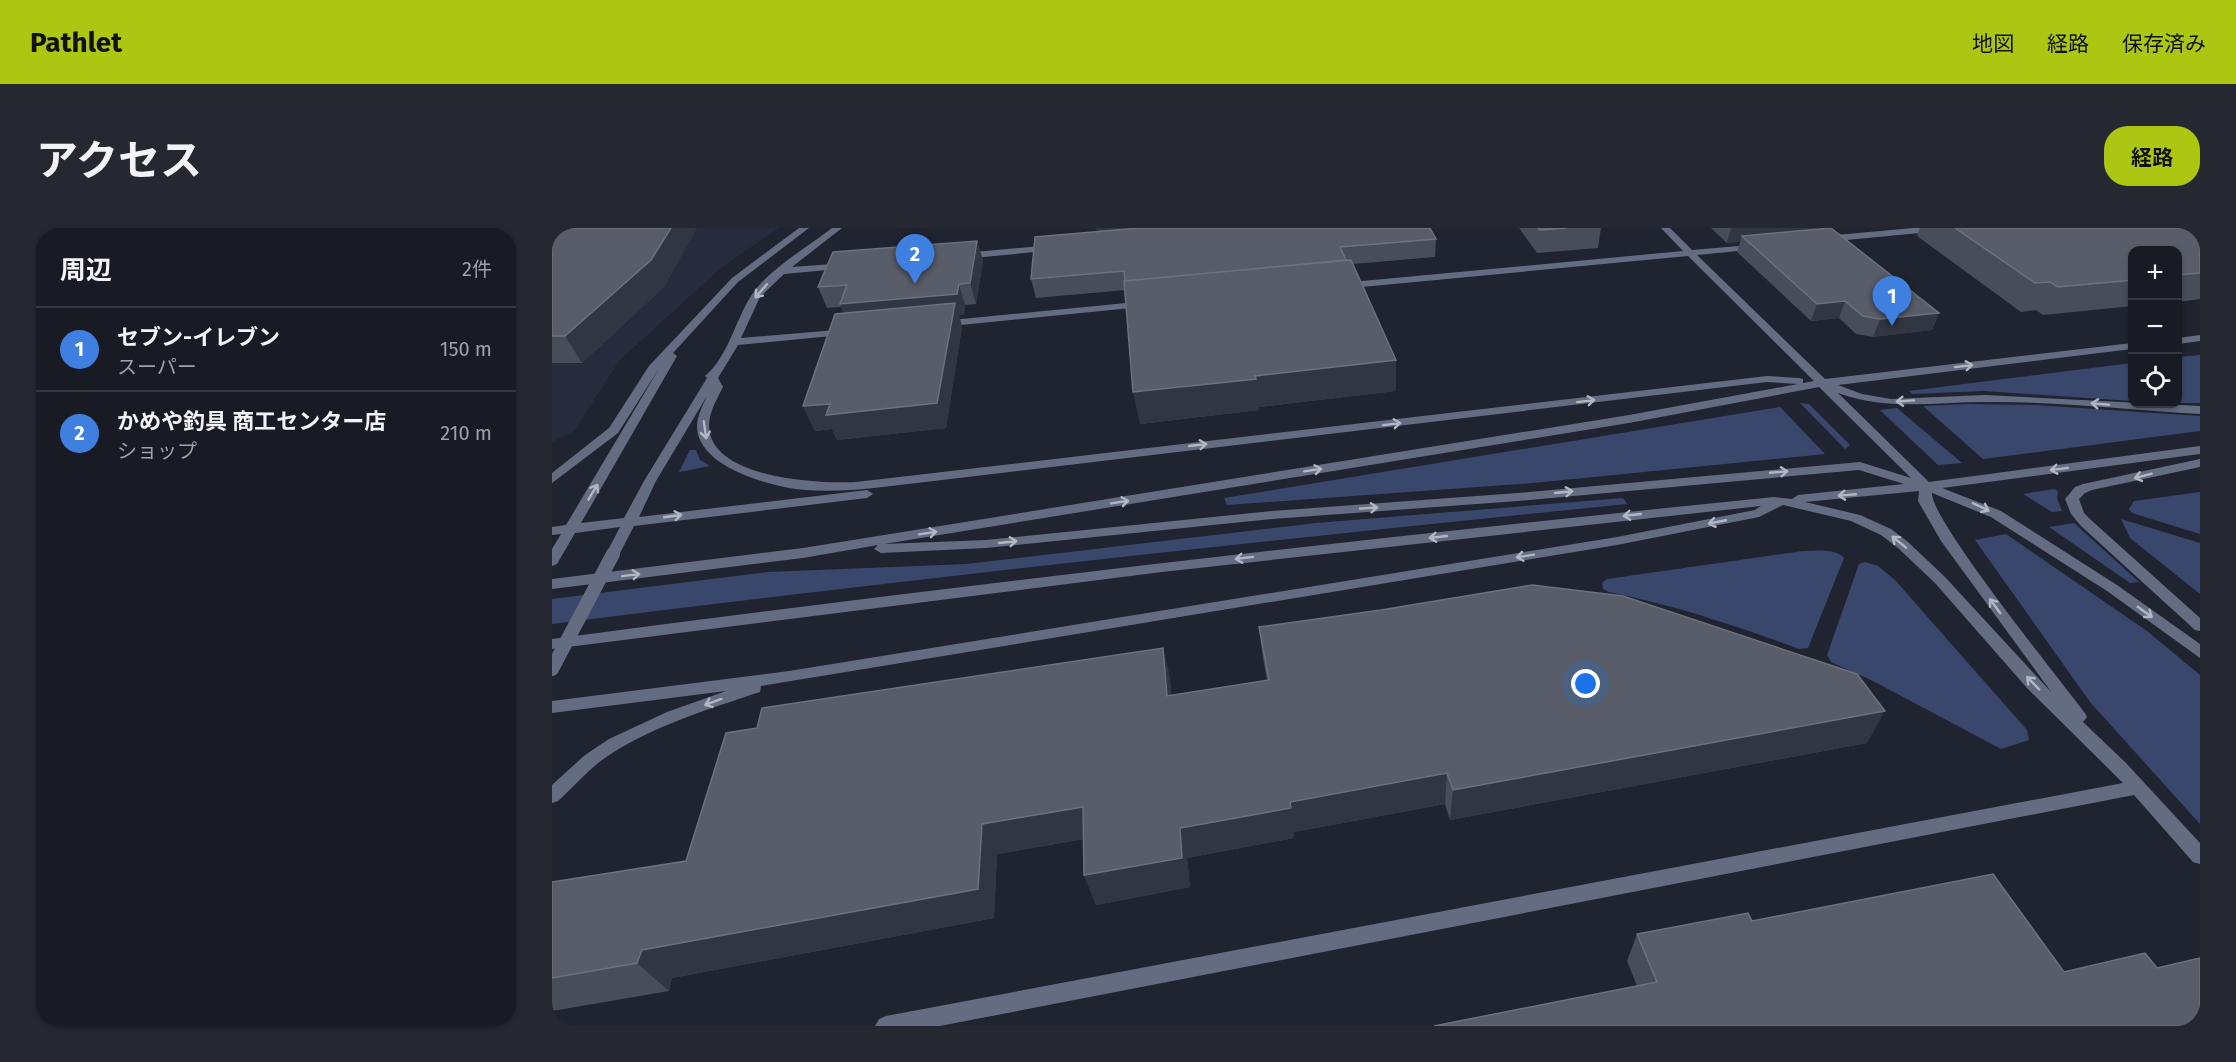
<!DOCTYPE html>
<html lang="ja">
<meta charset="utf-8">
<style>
:root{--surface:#181b24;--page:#252831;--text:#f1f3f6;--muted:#9fa1a6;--line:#363941;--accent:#acc612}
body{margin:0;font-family:"Fira Sans","Noto Sans JP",sans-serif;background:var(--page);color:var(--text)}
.controls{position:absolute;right:18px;top:18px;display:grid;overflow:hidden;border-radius:12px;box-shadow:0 2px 4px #0004}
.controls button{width:54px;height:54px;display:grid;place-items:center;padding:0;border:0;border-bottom:2px solid var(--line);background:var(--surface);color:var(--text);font:30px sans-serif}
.you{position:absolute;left:1034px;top:456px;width:21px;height:21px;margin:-15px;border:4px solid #fff;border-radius:50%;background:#1a73e8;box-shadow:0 0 0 9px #1a73e833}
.badge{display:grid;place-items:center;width:39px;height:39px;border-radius:50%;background:var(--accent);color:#fff;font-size:20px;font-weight:700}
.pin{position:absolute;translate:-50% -50px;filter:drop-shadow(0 2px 3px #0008)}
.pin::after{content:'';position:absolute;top:32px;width:21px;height:18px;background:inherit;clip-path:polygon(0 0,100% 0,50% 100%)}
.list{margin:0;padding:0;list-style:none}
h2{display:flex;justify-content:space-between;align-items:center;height:78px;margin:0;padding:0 24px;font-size:26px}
h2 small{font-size:20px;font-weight:400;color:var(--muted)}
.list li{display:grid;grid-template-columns:39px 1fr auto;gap:18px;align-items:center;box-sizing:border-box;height:84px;padding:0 24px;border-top:2px solid var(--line)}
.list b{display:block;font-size:22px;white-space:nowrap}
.list p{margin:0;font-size:20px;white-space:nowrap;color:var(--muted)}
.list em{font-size:20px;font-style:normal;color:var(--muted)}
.icon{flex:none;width:33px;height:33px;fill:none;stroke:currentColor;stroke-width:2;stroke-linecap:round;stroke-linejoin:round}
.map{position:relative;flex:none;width:1648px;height:798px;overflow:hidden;border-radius:24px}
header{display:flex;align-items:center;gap:36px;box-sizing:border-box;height:84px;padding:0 30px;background:var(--accent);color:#111}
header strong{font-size:28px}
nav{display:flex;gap:33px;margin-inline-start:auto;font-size:21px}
.intro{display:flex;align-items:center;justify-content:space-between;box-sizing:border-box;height:144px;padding:0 36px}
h1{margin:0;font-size:42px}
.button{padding:15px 27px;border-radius:24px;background:var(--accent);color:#111;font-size:21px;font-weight:700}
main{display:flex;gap:36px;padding:0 36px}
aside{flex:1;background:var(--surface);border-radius:24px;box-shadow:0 2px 4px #0004}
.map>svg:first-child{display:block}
.built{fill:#262c3e}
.green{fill:#3a476c}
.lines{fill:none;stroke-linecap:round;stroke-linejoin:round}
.minor{fill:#646c81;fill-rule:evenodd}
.minor-bridge{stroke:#646c81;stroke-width:14}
.wall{fill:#484d5a}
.shaded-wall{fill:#313643}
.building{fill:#585d69;stroke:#6d717d;stroke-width:1.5}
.oneway{stroke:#b2b7c3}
</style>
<header>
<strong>Pathlet</strong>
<nav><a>地図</a><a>経路</a><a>保存済み</a></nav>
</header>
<div class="intro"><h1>アクセス</h1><a class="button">経路</a></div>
<main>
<aside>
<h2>周辺<small>2件</small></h2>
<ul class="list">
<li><span class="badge" style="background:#3f7fe0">1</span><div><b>セブン-イレブン</b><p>スーパー</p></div><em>150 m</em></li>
<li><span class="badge" style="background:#3f7fe0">2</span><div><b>かめや釣具 商工センター店</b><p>ショップ</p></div><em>210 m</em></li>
</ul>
</aside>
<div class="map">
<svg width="1648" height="798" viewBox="0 0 1648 798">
<rect width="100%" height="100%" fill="#202430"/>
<!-- built -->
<path class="built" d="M0,0H227L170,39L67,133L22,203L0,214Z"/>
<!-- green -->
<path class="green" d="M1648,127V175H1626V129Z
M1580,135V173L1432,163L1360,166L1357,163Z
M1248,175L1257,176L1298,217L1293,221Z
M1418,176L1483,177L1648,188V203L1431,231L1371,178Z
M1228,179L1273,226L981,255L675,277L672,270Z
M1345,180L1410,235L1386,237L1328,182Z
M138,222H144L148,232L158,238L127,244Z
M1502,261L1506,263L1505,270L1510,283L1500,284L1471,266Z
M1648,264V306L1580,285L1577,281L1582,273Z
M1071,270L1075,276C716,312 358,351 0,396V371L216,344L414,336L764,295Z
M1569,291L1648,315V366L1578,310Z
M1522,295L1587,354L1578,355L1497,299Z
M1454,306L1595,403L1648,447V596L1538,474L1423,312Z
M1251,323C1263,323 1283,320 1292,330L1256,420L1247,421C1185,398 1122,377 1057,364L1051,361L1050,355L1055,351Z
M1313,334L1326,338L1343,352L1475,502L1477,512L1449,521L1321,453L1279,434L1275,427L1307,336Z"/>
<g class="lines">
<!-- minor -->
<path class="minor" d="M247,0H257L186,54L121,125L125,128L29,295L72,290L92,253L155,150L153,148C176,129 183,93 199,68C215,42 256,19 280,0H290L240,39L294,35L297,36V40L232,46L208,69L189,110L296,101L300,102V106L186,117L166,150L171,159C165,171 157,184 157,198C158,251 268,256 304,254L1215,148L1247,150L1251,151V155L1262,153L1136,28L789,61L784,58L789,55L1131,23L1109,0H1118L1140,22L1210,16V20L1207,21L1145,27L1273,151L1580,115V121L1286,157L1310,166L1339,171L1433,167L1648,178V186C1578,182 1502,173 1432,174C1381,174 1335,183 1286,165L1377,254L1648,218V226L1390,260L1449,283L1565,357L1648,416V430L1555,363L1439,289L1380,265C1378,291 1509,453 1533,485L1535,489L1531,494L1574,535L1648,615V636L1641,634L1582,567L388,798H323L327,791L334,788L1571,555L1475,460L1383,355L1346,320L1329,307L1299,293L1231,277L1207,289L1065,317L209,458L208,464C154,482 97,499 50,532C34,544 21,560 6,573L0,575V557L33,527L57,511L115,484L174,463L0,485V473L237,443L1065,309L1203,282L1209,278L610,344L0,421V411C407,357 814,310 1222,269L1240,271L1246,267L1352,256L1307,242L966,273L720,291L434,320L329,325L322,321L326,317L251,330L0,361V351L251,320L1077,187L1246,156L1215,154L331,259C305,262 279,264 253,262C221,259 145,240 145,198C145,188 151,177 155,168L104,253L87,289L315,262L321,266L315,270L82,298L66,329L61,331L54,326L68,299L23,305L5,336L0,338V321L9,306L0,307V299L14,297L108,139L66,205L0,255V245L57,200L97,138L180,50ZM1267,159L1359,250L1308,234L966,265L720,283L434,312L332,316L1077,195ZM1367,263L1366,273L1389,313L1500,465L1393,349L1356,314L1339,301L1308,287L1253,274Z
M1361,0H1393L1389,3L1273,14L1268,11L1273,8Z
M501,17L506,20L504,22L411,31L406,28L411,25Z
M595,73L599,74V78L389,99L384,96L389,93Z
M1648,107V113L1626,116V110Z
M1648,231V239L1540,262L1533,265L1527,271L1532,285L1539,292L1648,390V403L1643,402L1529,298L1519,286L1513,271L1523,259L1531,256Z"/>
<!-- minor-bridge -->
<path class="minor-bridge" d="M0,441L61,326"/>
</g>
<!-- wall -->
<path class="wall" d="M0,0L113,58L30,135H0Z
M967,0H1049L1046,20L985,25Z
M1159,0H1264V1L1387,85L1380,102L1321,109L1304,106L1287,90L1259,93L1185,24L1188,14L1175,15Z
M1368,0H1648V71L1626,74V22H1581V78L1491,87L1484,82L1469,84L1365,8Z
M483,9L884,11L883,29L801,36L844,163L707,179V182L588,196L573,62L484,70L479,51Z
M425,13L431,33L424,76L413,77L412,87H407L410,98L394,200L285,212L280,201L263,203L251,178L292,85L289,79L275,80L266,59Z
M707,399L1315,515L898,592L893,576L742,604V610L635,630L638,659L544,677L532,647V611L445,626L442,690L120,750L117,763L0,783V654L134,633L205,500L611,420L618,451L619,467L715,452L711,431Z
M1200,693L1512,744L1605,740L1648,798L1085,758L1075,733L1085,706Z"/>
<!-- shaded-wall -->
<path class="shaded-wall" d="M119,0H145L113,58L30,135L13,108Z
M544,0H673L546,11Z
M1179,0H1264L1262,7L1190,8L1188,14L1175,15Z
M425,13L431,33L424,76L418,55Z
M407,56L413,77L412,87H407L410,98L394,200L285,212L280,201L263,203L251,178L297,98L288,76Z
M1293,73L1287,90L1259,93L1265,76Z
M1387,85L1380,102L1321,109L1328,91Z
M844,132V163L707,179V182L588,196L581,164L703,148Z
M611,420L618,451L623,499L615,468Z
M1333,483L1315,515L898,592L901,562Z
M895,545L893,576L742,604V610L635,630L638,659L544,677L532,647L628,600L738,574Z
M531,579L542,609L445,626L442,690L120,750L117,763L85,735L90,722L430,596Z"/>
<!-- building -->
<path class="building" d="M0,0H119L99,32L13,108H0Z
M587,0H878L884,11L788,19L794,32L573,53L572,43L479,51L483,9Z
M986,0H1015L988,2Z
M1279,0L1387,85L1328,91L1311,88L1293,73L1265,76L1190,8Z
M1403,0H1648V45L1626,47V22H1581V52L1506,59L1498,54L1483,55Z
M425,13L418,55L407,56L405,66L288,76L295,57L266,59L281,24Z
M799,32L844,132L703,148L704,151L581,164L572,53Z
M403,75L385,175L274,187L278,176L251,178L283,86Z
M980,357L1071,368L1305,446L1333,483L901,562L895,545L738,574L739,580L628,600L630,630L532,647L531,579L430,596L426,661L90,722L85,735L0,750V654L134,633L174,505L205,500L210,480L611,420L615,468L717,452L707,399L829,382Z
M1441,646L1512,744L1593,725L1605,740L1648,730V798H882L1105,754L1085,706L1196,685L1200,693Z"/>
<!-- one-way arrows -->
<defs><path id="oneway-shaft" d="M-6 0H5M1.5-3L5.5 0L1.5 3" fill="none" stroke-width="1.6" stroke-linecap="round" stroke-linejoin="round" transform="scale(1.5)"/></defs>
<g class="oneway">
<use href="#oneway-shaft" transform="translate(209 63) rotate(131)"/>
<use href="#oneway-shaft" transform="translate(1412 138) rotate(-7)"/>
<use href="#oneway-shaft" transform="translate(1034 173) rotate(-7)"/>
<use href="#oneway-shaft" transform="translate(1353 173) rotate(176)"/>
<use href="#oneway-shaft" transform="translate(1548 176) rotate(-175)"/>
<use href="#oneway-shaft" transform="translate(840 196) rotate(-7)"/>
<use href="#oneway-shaft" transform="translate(153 202) rotate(82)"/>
<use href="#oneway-shaft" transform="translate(646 217) rotate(-6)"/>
<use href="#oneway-shaft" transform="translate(1507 241) rotate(173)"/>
<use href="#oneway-shaft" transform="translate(761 242) rotate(-9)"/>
<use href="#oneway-shaft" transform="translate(1227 244) rotate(-5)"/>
<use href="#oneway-shaft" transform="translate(1591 248) rotate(165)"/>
<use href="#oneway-shaft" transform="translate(41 264) rotate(-59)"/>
<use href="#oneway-shaft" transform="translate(1012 264) rotate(-6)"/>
<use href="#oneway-shaft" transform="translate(1295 267) rotate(175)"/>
<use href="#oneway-shaft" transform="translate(568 274) rotate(-9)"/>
<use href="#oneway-shaft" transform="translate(1429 279) rotate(25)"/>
<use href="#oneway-shaft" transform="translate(817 280) rotate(-4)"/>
<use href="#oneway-shaft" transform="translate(1080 287) rotate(174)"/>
<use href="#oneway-shaft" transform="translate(121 288) rotate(-8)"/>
<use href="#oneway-shaft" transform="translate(1165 294) rotate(169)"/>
<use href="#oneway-shaft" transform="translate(376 305) rotate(-9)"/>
<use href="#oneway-shaft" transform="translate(886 309) rotate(174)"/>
<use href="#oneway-shaft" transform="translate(456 314) rotate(-6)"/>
<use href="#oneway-shaft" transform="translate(1347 314) rotate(-141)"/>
<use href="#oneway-shaft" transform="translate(973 328) rotate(171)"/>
<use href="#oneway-shaft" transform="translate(692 330) rotate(173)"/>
<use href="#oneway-shaft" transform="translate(79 347) rotate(-7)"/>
<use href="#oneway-shaft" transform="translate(1443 378) rotate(-126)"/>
<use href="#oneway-shaft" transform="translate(1593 384) rotate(36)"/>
<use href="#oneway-shaft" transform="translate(1481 455) rotate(-134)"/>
<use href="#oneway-shaft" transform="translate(161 474) rotate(160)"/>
</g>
</svg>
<div class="controls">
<button>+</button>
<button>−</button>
<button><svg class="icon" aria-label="locate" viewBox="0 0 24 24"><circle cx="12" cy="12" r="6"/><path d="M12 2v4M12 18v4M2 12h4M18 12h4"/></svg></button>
</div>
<div class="you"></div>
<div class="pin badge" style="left:1340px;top:98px;background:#3f7fe0">1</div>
<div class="pin badge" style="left:363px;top:56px;background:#3f7fe0">2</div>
</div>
</main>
